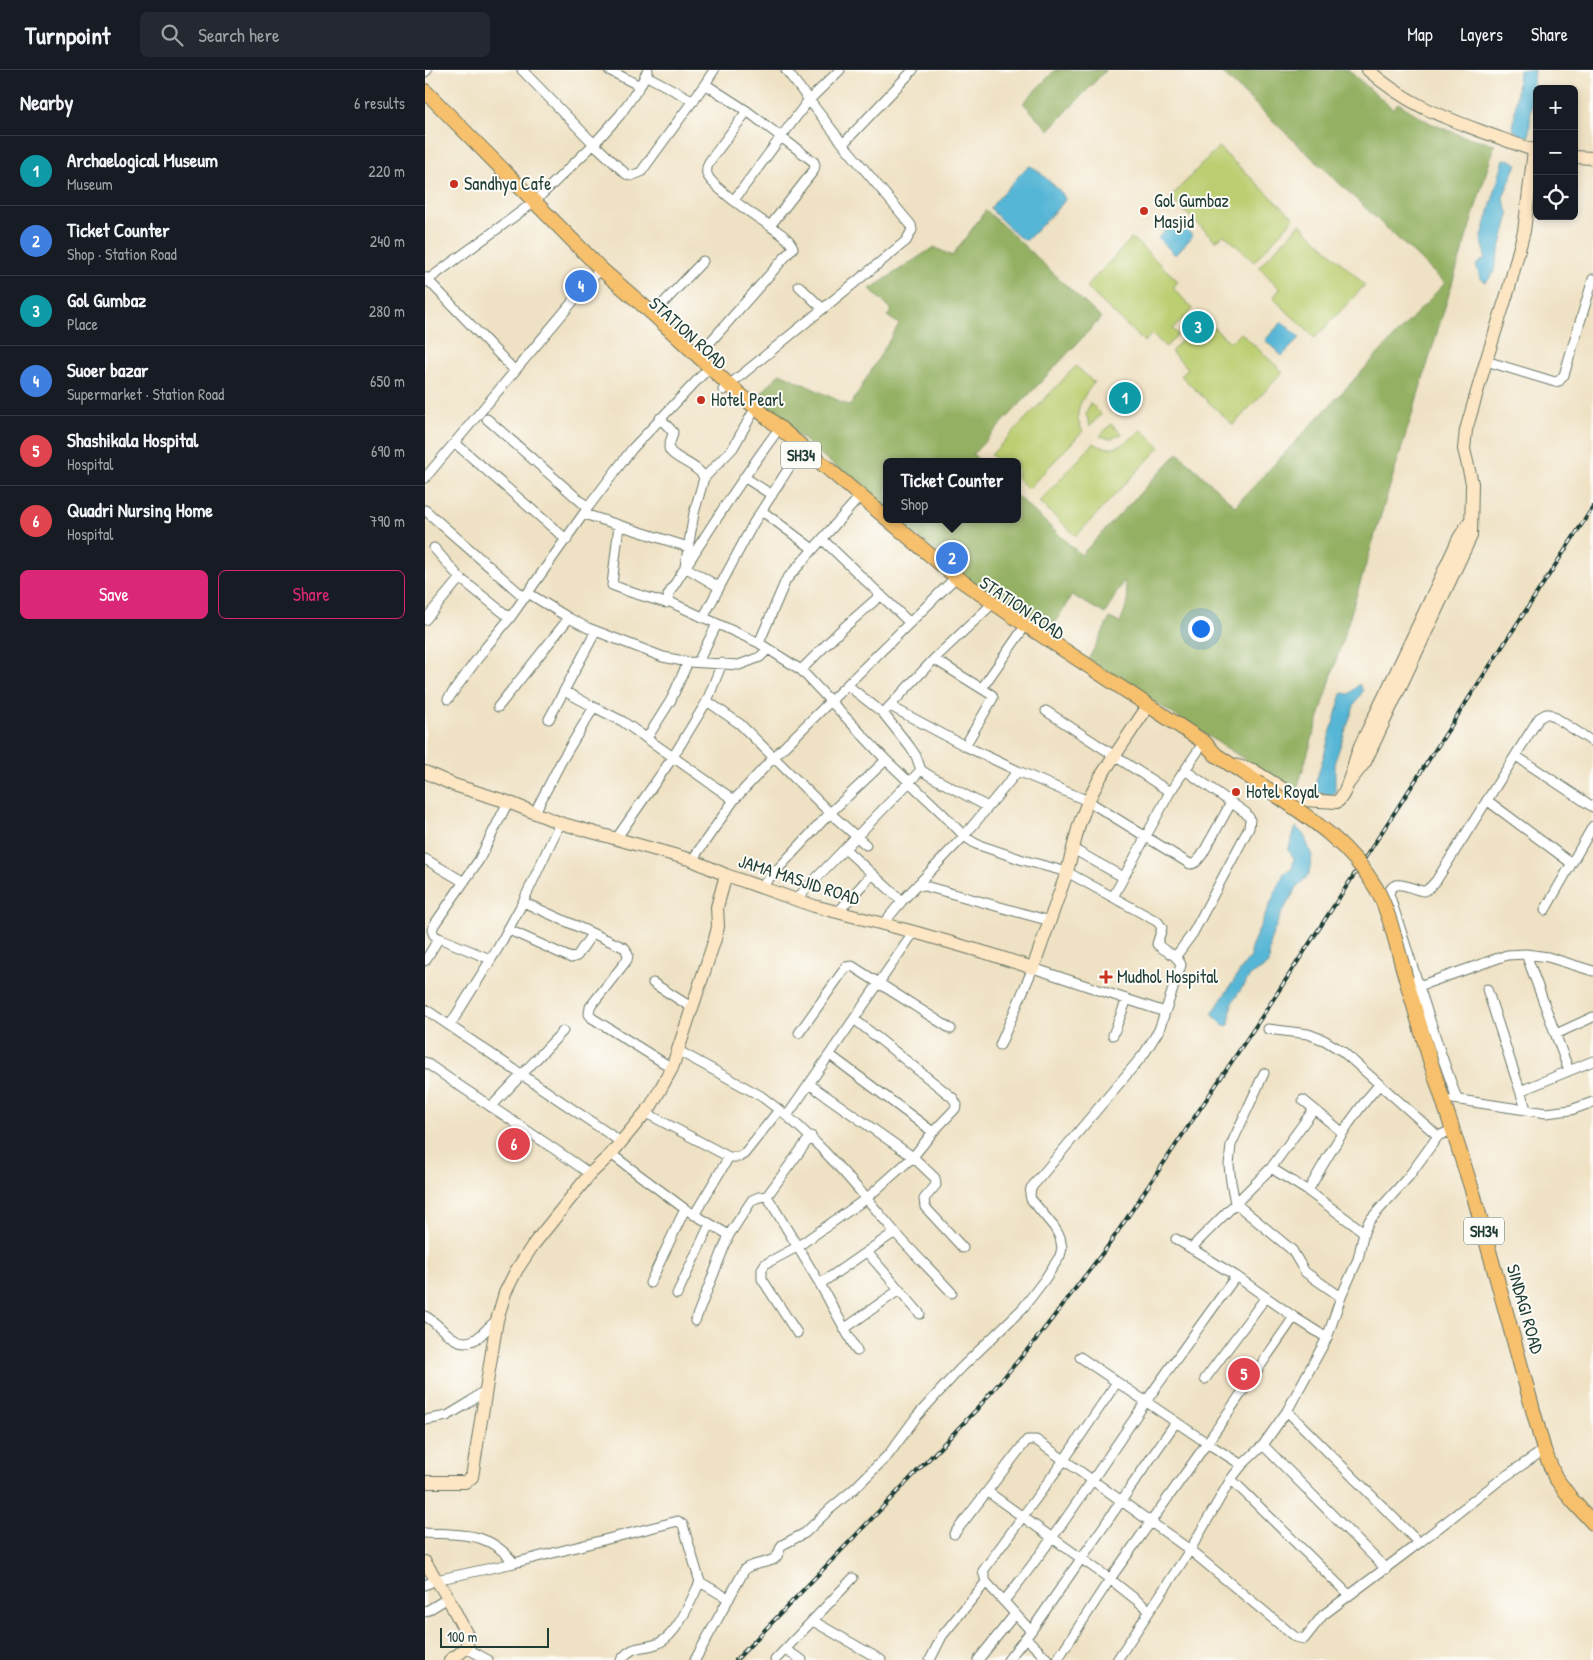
<!DOCTYPE html>
<meta charset="utf-8">
<style>
:root{--surface:#171b24;--page:#242831;--text:#f1f3f6;--muted:#9ea1a6;--line:#363941;--accent:#db2777}
body{margin:0;font-family:"Patrick Hand",sans-serif;background:var(--page);color:var(--text)}
.controls{position:absolute;right:15px;top:15px;display:grid;overflow:hidden;border-radius:8px;box-shadow:0 2px 8px #0003}
.controls button{width:45px;height:45px;display:grid;place-items:center;padding:0;border:0;border-bottom:1px solid var(--line);background:var(--surface);color:var(--text);font:25px sans-serif}
.scale{position:absolute;left:15px;bottom:12px;width:109px;box-sizing:border-box;padding-left:5px;border:2px solid #1f3d34;border-top:0;font-size:14px;line-height:18px;white-space:nowrap;color:#1f3d34;-webkit-text-stroke:4px #fdfcf7;paint-order:stroke}
.you{position:absolute;left:775px;top:558px;width:18px;height:18px;margin:-12px;border:4px solid #fff;border-radius:50%;background:#1a73e8;box-shadow:0 0 0 8px #1a73e833}
.badge{display:grid;place-items:center;width:32px;height:32px;border-radius:50%;background:var(--accent);color:#fff;font-size:16px;font-weight:700}
.pin{position:absolute;translate:-50% -50%;border:2px solid #fff;box-shadow:0 1px 5px #0006}
.popup{position:absolute;left:458px;top:388px;width:138px;height:65px;box-sizing:border-box;display:grid;place-content:center;border-radius:8px;background:var(--surface);filter:drop-shadow(0 1px 4px #0005);font-size:16px;white-space:nowrap;color:var(--muted)}
.popup b{font-size:19px;color:var(--text)}
.popup::after{content:'';position:absolute;left:50%;top:100%;margin-left:-10px;border:10px solid transparent;border-top-color:var(--surface)}
.list{margin:0;padding:0;list-style:none}
h2{display:flex;justify-content:space-between;align-items:center;height:65px;margin:0;padding:0 20px;font-size:21px}
h2 small{font-size:16px;font-weight:400;color:var(--muted)}
.list li{display:grid;grid-template-columns:32px 1fr auto;gap:15px;align-items:center;box-sizing:border-box;height:70px;padding:0 20px;border-top:1px solid var(--line)}
.list b{display:block;font-size:19px;white-space:nowrap}
.list p{margin:0;font-size:16px;white-space:nowrap;color:var(--muted)}
.list em{font-size:16px;font-style:normal;color:var(--muted)}
.actions{display:flex;gap:10px;padding:15px 20px}
.actions a{flex:1;padding:11px 0;border:1px solid var(--accent);border-radius:8px;text-align:center;font-size:18px;color:var(--accent)}
.actions .main{background:var(--accent);color:#fff}
.icon{flex:none;width:28px;height:28px;fill:none;stroke:currentColor;stroke-width:2;stroke-linecap:round;stroke-linejoin:round}
.map{position:relative;flex:none;width:1168px;height:1590px;overflow:hidden}
header{display:flex;align-items:center;gap:30px;box-sizing:border-box;height:70px;padding:0 25px;background:var(--surface);border-bottom:1px solid var(--line)}
header strong{font-size:24px}
nav{display:flex;gap:28px;margin-inline-start:auto;font-size:18px}
.search{width:350px;height:45px;background:var(--page);display:flex;align-items:center;gap:12px;box-sizing:border-box;padding:0 18px;border-radius:8px;color:var(--muted);font-size:19px}
main{display:flex}
aside{flex:1;background:var(--surface)}
.map>svg:first-child{display:block}
.green{fill:#bbce71;stroke:#6d8652}
.forest{fill:#94b163;stroke:#5a774c}
.water{fill:#57b6d5;stroke:#3b7a84}
.lines{fill:none;stroke-linecap:round;stroke-linejoin:round}
.street-casing{stroke:#687666;stroke-width:11}
.secondary-casing{stroke:#687666;stroke-width:14}
.primary-casing{stroke:#687666;stroke-width:16}
.street{stroke:#fff;stroke-width:9}
.secondary{stroke:#fce6c4;stroke-width:12}
.primary{stroke:#f7c06c;stroke-width:14}
.rail-casing{stroke:#1f3d34;stroke-width:4}
.rail{stroke:#fdfcf7;stroke-width:2;stroke-dasharray:5.5;stroke-linecap:butt}
.primary-bridge-casing{stroke:#687666;stroke-width:16;stroke-linecap:butt}
.primary-bridge{stroke:#f7c06c;stroke-width:14}
.poi-dot{fill:#c8321e;stroke:#fdfcf7;stroke-width:2}
.labels{text-anchor:middle;stroke-width:4;stroke-linejoin:round;paint-order:stroke}
.shield{fill:#fdfcf7;stroke:#62766e;stroke-width:1}
.shield-label{font-size:16px;font-weight:bold;fill:#1f3d34}
.poi-label{font-size:18px;fill:#1f3d34;stroke:#fdfcf7;text-anchor:start}
.street-label{font-size:18px;fill:#1f3d34;stroke:#fdfcf7}
</style>
<header>
<strong>Turnpoint</strong>
<div class="search"><svg class="icon" aria-label="search" viewBox="0 0 24 24"><circle cx="10" cy="10" r="6"/><path d="M15 15l6 6"/></svg>Search here</div>
<nav><a>Map</a><a>Layers</a><a>Share</a></nav>
</header>
<main>
<aside>
<h2>Nearby<small>6 results</small></h2>
<ul class="list">
<li><span class="badge" style="background:#0f9aa8">1</span><div><b>Archaelogical Museum</b><p>Museum</p></div><em>220 m</em></li>
<li><span class="badge" style="background:#3f7fe0">2</span><div><b>Ticket Counter</b><p>Shop · Station Road</p></div><em>240 m</em></li>
<li><span class="badge" style="background:#0f9aa8">3</span><div><b>Gol Gumbaz</b><p>Place</p></div><em>280 m</em></li>
<li><span class="badge" style="background:#3f7fe0">4</span><div><b>Suoer bazar</b><p>Supermarket · Station Road</p></div><em>650 m</em></li>
<li><span class="badge" style="background:#e0444e">5</span><div><b>Shashikala Hospital</b><p>Hospital</p></div><em>690 m</em></li>
<li><span class="badge" style="background:#e0444e">6</span><div><b>Quadri Nursing Home</b><p>Hospital</p></div><em>790 m</em></li>
</ul>
<div class="actions"><a class="main">Save</a><a>Share</a></div>
</aside>
<div class="map">
<svg width="1168" height="1590" viewBox="0 0 1168 1590">
<rect width="100%" height="100%" fill="#fdfcf7"/>
<filter id="ink" filterUnits="userSpaceOnUse"><feTurbulence type="fractalNoise" baseFrequency=".02" numOctaves="2"/><feDisplacementMap in="SourceGraphic" scale="10" xChannelSelector="R" yChannelSelector="G"/><feConvolveMatrix kernelMatrix="1 2 1 2 8 2 1 2 1" color-interpolation-filters="sRGB"/></filter>
<filter id="wash" filterUnits="userSpaceOnUse"><feTurbulence type="fractalNoise" baseFrequency=".0096" numOctaves="4" result="noise"/><feDisplacementMap in="SourceGraphic" scale="20" xChannelSelector="R" yChannelSelector="G"/><feGaussianBlur stdDeviation="1.12" result="paint"/><feColorMatrix in="noise" values="0 0 0 0 0 0 0 0 0 0 0 0 0 0 0 0 0 1.4 0 .05"/><feComposite in="paint" operator="in"/></filter>
<g filter="url(#wash)">
<rect width="100%" height="100%" fill="#efe1c3"/>
<!-- green -->
<path class="green" d="M793,77L869,148L829,192L801,166L798,165L791,171L745,128Z
M875,154L940,215L890,268L848,228L855,219L834,197Z
M707,168L753,211L748,218L768,239L748,259L753,264L741,277L727,264L719,272L661,217Z
M783,253L805,272L816,263L858,302L808,355L756,306L763,298L746,282L758,269L763,273Z
M651,296L669,313C657,327 646,344 658,361L603,419L592,409V392H574L566,385Z
M665,333L676,344L665,356L661,344Z
M686,354L697,364L686,369L675,366Z
M716,359L735,377L651,466L614,432L669,373C687,385 704,372 716,359Z"/>
<!-- forest -->
<path class="forest" d="M630,0H681L624,60L598,33Z
M794,0H923L968,39L973,33L1005,53L1037,66L1070,74L871,722L663,590L685,548L695,553L703,531L699,510L680,544L647,525L623,564L542,508L472,449H592V426L656,485L753,383L810,436L1020,213Z
M561,140L676,248L548,384L556,392H462V441L331,329L355,303L425,336L474,254L462,246L467,241L445,219L509,177L527,186Z"/>
<!-- water -->
<path class="water" d="M1094,0H1109L1104,66H1096L1088,60Z
M1079,89L1086,90L1092,94L1078,127L1084,145L1068,204L1061,212L1055,208L1051,195L1060,188L1059,177L1056,170Z
M605,96L611,99L637,123L640,129L637,134L604,168L600,170L596,169L570,144L566,138L570,132L600,99Z
M750,150L768,166L750,185L733,168Z
M764,250L771,257L764,264L757,257Z
M857,252L875,268L857,286L840,270Z
M934,614L938,621L930,633L910,691V723L904,725L892,721L891,712L917,623L924,624Z
M871,757L879,765L887,786L884,804L871,819L856,844L845,871L844,894L825,906L807,933L804,955L799,956L787,944L821,892L826,887V877L859,803L867,799L869,788L863,780Z"/>
</g>
<g filter="url(#ink)">
<g class="lines">
<!-- street casing -->
<g class="street-casing">
<path id="street" d="M97,0L169,74L201,104L206,106L216,102L280,14L322,41L389,92L390,95L389,100L345,156C332,147 286,117 282,104C281,99 282,96 284,92L322,41
M184,0L215,16
M0,2L2,0
M220,5L269,31
M280,14L289,0
M418,74L488,0
M309,130L383,31L415,0
M0,207L90,301
M0,212L109,132L169,74L195,45L215,16L223,0
M374,216L398,239
M228,244L278,191
M273,286L368,178C365,168 353,162 345,156
M1061,291L1130,312L1134,311L1139,305L1168,209
M298,320L481,171L487,160L486,155L418,74L361,0
M235,348L248,362C248,367 244,372 244,377C243,387 275,395 279,408L269,443L260,497L294,517
M62,349L161,436H164
M30,373L142,470
M319,407L347,425
M0,408L171,204
M279,408L308,378L327,344
M0,440L100,528
M337,441L388,479
M159,444L263,477
M194,455L187,515L208,523L241,533
M397,469L485,553
M9,478L35,508L85,548
M103,523L144,548L163,558L238,587L263,592L314,595L335,587L343,579
M278,548L328,454L374,382
M0,550L35,508
M334,573L361,510L430,432
M509,589L567,625L568,628L540,676
M273,592L292,554
M376,600L415,561L456,525
M422,615L458,643L485,677L491,686L496,700L505,706L563,737
M557,618L596,562
M139,621L169,637L197,651L309,730
M23,629L61,577L85,548L164,436L207,379L279,303
M282,631L315,654L405,743L441,775
M465,636L540,676L593,701L663,731L765,794C771,794 773,790 777,785L806,733
M73,637L144,548
M462,639L509,589L563,538
M621,641L745,722
M124,649L171,561
M222,668L246,630L263,592
M1091,686L1168,737
M1063,731L1146,793
M110,742L137,690L169,637
M191,769L248,687L282,631L297,593
M420,779L477,831
M648,779L698,807
M0,789L39,812
M267,790L309,730L349,687L531,507
M493,814L625,851
M336,817L405,743L461,690
M688,827L745,722L779,672
M371,829L496,700
M98,832L200,878L203,885L202,890L165,937L164,944L167,948L247,998
M1120,840L1168,756
M413,842L447,804
M457,855L477,831L539,766L593,701
M82,859L146,888L152,886L167,864
M489,862L362,1046C402,1080 435,1121 469,1161C488,1183 508,1202 527,1223
M14,868L9,865L7,860L9,855L54,790L83,732
M1101,884L1144,1001
M751,886L768,863L824,758L825,749L821,743L760,700
M0,891L14,868L65,889
M228,913L266,937
M994,916L1082,885L1101,884L1123,887L1168,901
M1062,919L1101,1039
M0,939L196,1072
M25,955L73,878L98,832L135,753
M843,959L883,964L899,970L917,981L1013,1066
M374,963L421,897L427,896L526,959
M1131,964L1168,947
M688,965L702,929
M575,975L608,898L740,942
M252,980L336,1026L358,1043
M405,985L508,1062
M0,992C54,1030 111,1065 165,1104
M839,1003L806,1075L804,1095L806,1112L810,1133L867,1180L880,1202L916,1227
M384,1014L488,1087L510,1108L511,1115L499,1129L500,1137L538,1178
M1095,1021L1168,991
M1028,1029L1121,1043L1146,1040L1168,1032
M1032,1029L1015,981L964,824C968,805 989,821 999,821C1004,820 1008,814 1011,811L1114,648L1121,644H1125L1168,672
M878,1030L917,1062
M66,1037L138,961
M221,1043L304,1087
M386,1066L342,1126L395,1214L432,1281
M186,1084L260,1139L304,1165
M846,1098L883,1121L939,1162
M883,1121C904,1084 925,1047 954,1015
M269,1145L304,1087H314L319,1084L354,1040
M751,1169L811,1206L869,1247
M767,1179L772,1172L846,1098L889,1039
M442,1182L495,1244
M225,1213L260,1139
M395,1214L470,1162
M252,1224L285,1154
M0,1246C16,1254 30,1281 51,1269C58,1264 65,1255 72,1250
M270,1251L304,1165L327,1130L334,1127L342,1126
M419,1259L474,1220
M372,1263L337,1209V1199L340,1194L372,1177L442,1128L488,1087L508,1062L530,1039L532,1035L528,1028L429,949
M655,1287L751,1352
M780,1309L841,1227
M0,1350L22,1346L42,1334L60,1320
M838,1375L961,1499
M817,1395L838,1375L862,1341L902,1268
M806,1409L924,1525
M563,1422L685,1509L724,1540
M0,1463C37,1465 64,1461 89,1493
M529,1464L602,1370H611L765,1480L870,1567L879,1569L898,1545L994,1473L862,1341
M994,1473L1075,1410L1119,1380
M0,1515L11,1510L89,1493L253,1451L258,1455L275,1512L304,1529
M579,1531C630,1468 674,1400 720,1333C750,1290 781,1248 811,1206
M0,1542L23,1528
M388,1551L456,1590
M606,1561L561,1512L558,1501L639,1390L692,1312
M601,1568L623,1590
M41,1578L63,1590
M360,1580L377,1590
M196,1590C209,1573 218,1580 234,1573C253,1564 266,1530 275,1512
M270,1590L320,1499C329,1492 347,1494 352,1486C354,1483 355,1478 357,1475L380,1463L405,1439L429,1419L464,1384L492,1346L534,1300L598,1238L620,1209L635,1186L637,1178L635,1167L629,1157L606,1129L605,1125L606,1118L719,984L734,960L756,895C752,883 739,882 732,874L737,858L733,852L642,802L598,790L551,774L539,766L518,744L461,690L376,600L334,573L245,532L243,525C277,470 312,416 350,364
M350,1590L428,1508
M505,1590L517,1566L561,1512
M553,1590L590,1544
M583,1590L606,1561L751,1352L782,1373L869,1247L902,1268L916,1227L933,1189L939,1162L944,1151L984,1106L1013,1066L1029,1059
M632,1590L685,1509L782,1373L817,1395L806,1409L765,1480L692,1590"/>
</g>
<!-- secondary casing -->
<g class="secondary-casing">
<path id="secondary" d="M943,0C982,34 1013,45 1061,63C1078,69 1095,76 1112,81
M1149,87L1168,88
M809,695L828,700L868,725L878,730L912,732C923,724 929,690 935,676C969,607 1002,538 1034,468L1045,451
M0,702L29,715L83,732L135,753L267,790L301,805L389,836L489,862L565,884L608,898L642,802L654,755L663,731L676,706L719,642
M922,715L940,692L1046,466L1047,413L1039,379L1041,360L1061,291L1084,218L1099,161L1109,81
M0,1412H40L47,1407L72,1250L80,1223L91,1201L108,1175L165,1104L186,1084L226,1036L247,998L290,869L293,857L292,837L301,805
M0,1492L23,1528L43,1567C44,1579 34,1584 25,1590"/>
</g>
<!-- primary casing -->
<g class="primary-casing">
<path id="primary" d="M0,21L176,199L228,244L304,315L531,507L601,555L779,672L791,685L832,712
M981,909L1005,990L1049,1126L1119,1380L1130,1407L1147,1430L1168,1453"/>
</g>
<!-- street -->
<use href="#street" class="street"/>
<!-- secondary -->
<use href="#secondary" class="secondary"/>
<!-- primary -->
<use href="#primary" class="primary"/>
<!-- rail casing -->
<g class="rail-casing">
<path id="rail" d="M311,1590L552,1339L613,1267L683,1176L838,945L1168,437"/>
</g>
<!-- rail -->
<use href="#rail" class="rail"/>
<!-- primary-bridge casing -->
<g class="primary-bridge-casing">
<path id="primary-bridge" d="M832,712C876,742 923,770 951,818C965,842 973,882 981,909"/>
</g>
<!-- primary-bridge -->
<use href="#primary-bridge" class="primary-bridge"/>
</g>
</g>
<!-- markers -->
<g class="poi-dot">
<circle cx="29" cy="114" r="5"/>
<circle cx="719" cy="141" r="5"/>
<circle cx="276" cy="330" r="5"/>
<circle cx="811" cy="722" r="5"/>
<path d="M678.5 899.5h5v5h5v5h-5v5h-5v-5h-5v-5h5z"/>
</g>
<g class="labels">
<!-- shield labels -->
<g class="shield">
<rect x="356" y="371.5" width="40" height="27" rx="4"/>
<rect x="1039" y="1147.5" width="40" height="27" rx="4"/>
</g>
<g class="shield-label">
<text x="376" y="391">SH34</text>
<text x="1059" y="1167">SH34</text>
</g>
<!-- poi labels -->
<g class="poi-label">
<text x="39" y="120">Sandhya Cafe</text>
<text x="729" y="137">Gol Gumbaz<tspan x="729" dy="21">Masjid</tspan></text>
<text x="286" y="336">Hotel Pearl</text>
<text x="821" y="728">Hotel Royal</text>
<text x="692" y="913">Mudhol Hospital</text>
</g>
<!-- street labels -->
<g class="street-label">
<text transform="translate(263 263) rotate(42)" y="6">STATION ROAD</text>
<text transform="translate(597 538) rotate(34)" y="6">STATION ROAD</text>
<text transform="translate(374 810) rotate(18)" y="6">JAMA MASJID ROAD</text>
<text transform="translate(1100 1239) rotate(74)" y="6">SINDAGI ROAD</text>
</g>
</g>
</svg>
<div class="controls">
<button>+</button>
<button>−</button>
<button><svg class="icon" aria-label="locate" viewBox="0 0 24 24"><circle cx="12" cy="12" r="6"/><path d="M12 2v4M12 18v4M2 12h4M18 12h4"/></svg></button>
</div>
<div class="scale">100 m</div>
<div class="you"></div>
<div class="pin badge" style="left:700px;top:328px;background:#0f9aa8">1</div>
<div class="pin badge" style="left:527px;top:488px;background:#3f7fe0">2</div>
<div class="popup"><b>Ticket Counter</b>Shop</div>
<div class="pin badge" style="left:773px;top:257px;background:#0f9aa8">3</div>
<div class="pin badge" style="left:156px;top:216px;background:#3f7fe0">4</div>
<div class="pin badge" style="left:819px;top:1304px;background:#e0444e">5</div>
<div class="pin badge" style="left:89px;top:1074px;background:#e0444e">6</div>
</div>
</main>
